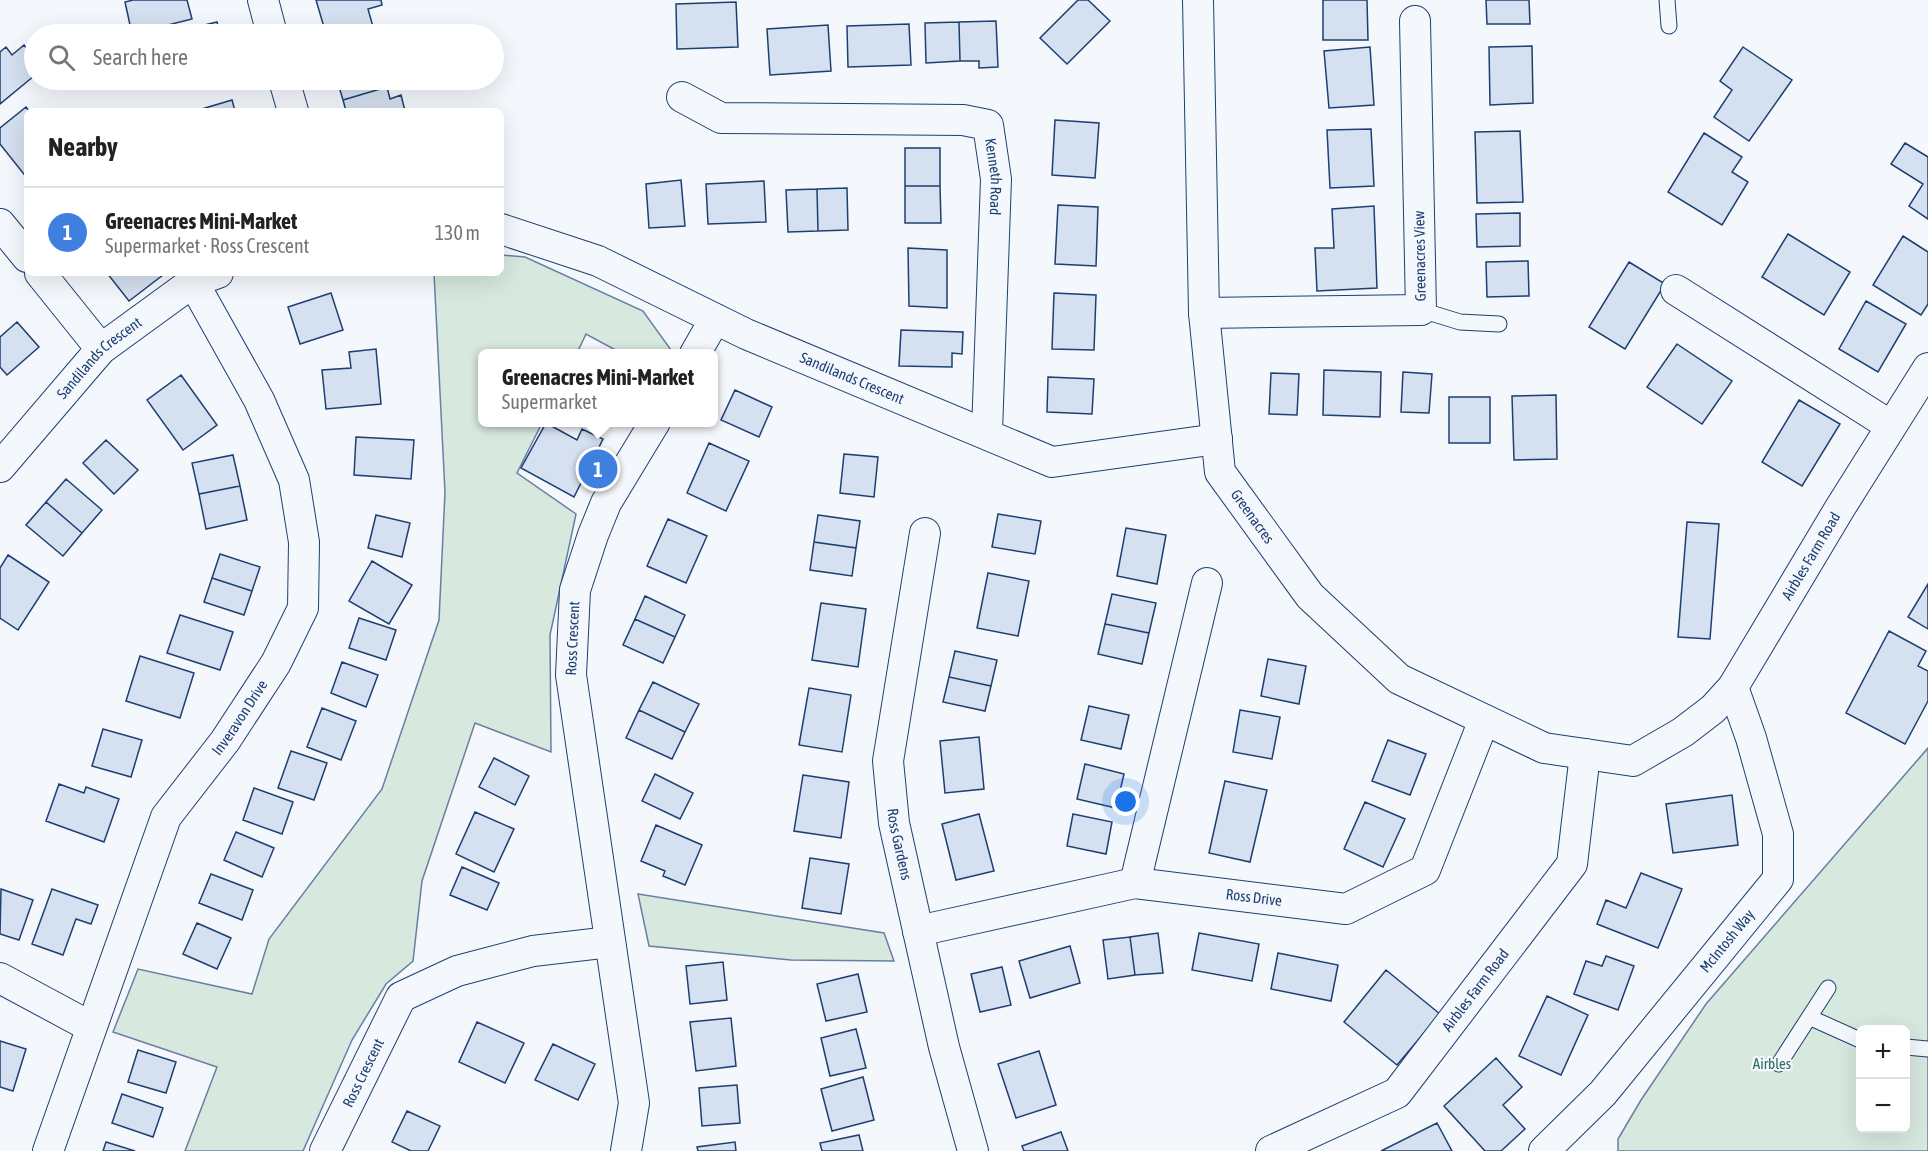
<!DOCTYPE html>
<meta charset="utf-8">
<style>
:root{--surface:#fff;--page:#f2f2f2;--text:#222;--muted:#767676;--line:#e0e0e0;--accent:#c62828}
body{margin:0;font-family:"Asap Condensed",sans-serif;background:var(--page);color:var(--text)}
.controls{position:absolute;right:18px;bottom:18px;display:grid;overflow:hidden;border-radius:9px;box-shadow:0 6px 24px #0002}
.controls button{width:54px;height:54px;display:grid;place-items:center;padding:0;border:0;border-bottom:2px solid var(--line);background:var(--surface);color:var(--text);font:30px sans-serif}
.you{position:absolute;left:1126px;top:802px;width:21px;height:21px;margin:-15px;border:4px solid #fff;border-radius:50%;background:#1a73e8;box-shadow:0 0 0 9px #1a73e833}
.badge{display:grid;place-items:center;width:39px;height:39px;border-radius:50%;background:var(--accent);color:#fff;font-size:20px;font-weight:700}
.pin{position:absolute;translate:-50% -50%;border:3px solid #fff;box-shadow:0 2px 6px #0006}
.popup{position:absolute;left:478px;top:349px;width:240px;height:78px;box-sizing:border-box;display:grid;place-content:center;border-radius:9px;background:var(--surface);filter:drop-shadow(0 2px 4px #0005);font-size:20px;white-space:nowrap;color:var(--muted)}
.popup b{font-size:22px;color:var(--text)}
.popup::after{content:'';position:absolute;left:50%;top:100%;margin-left:-12px;border:12px solid transparent;border-top-color:var(--surface)}
.list{margin:0;padding:0;list-style:none}
h2{display:flex;justify-content:space-between;align-items:center;height:78px;margin:0;padding:0 24px;font-size:26px}
h2 small{font-size:20px;font-weight:400;color:var(--muted)}
.list li{display:grid;grid-template-columns:39px 1fr auto;gap:18px;align-items:center;box-sizing:border-box;height:90px;padding:0 24px;border-top:2px solid var(--line)}
.list b{display:block;font-size:22px;white-space:nowrap}
.list p{margin:0;font-size:20px;white-space:nowrap;color:var(--muted)}
.list em{font-size:20px;font-style:normal;color:var(--muted)}
.icon{flex:none;width:33px;height:33px;fill:none;stroke:currentColor;stroke-width:2;stroke-linecap:round;stroke-linejoin:round}
.map{position:relative;flex:none;width:1928px;height:1151px;overflow:hidden}
.search{position:absolute;background:var(--surface);box-shadow:0 6px 24px #0002;left:24px;top:24px;width:480px;height:66px;display:flex;align-items:center;gap:15px;box-sizing:border-box;padding:0 21px;border-radius:33px;color:var(--muted);font-size:22px}
.panel{position:absolute;background:var(--surface);box-shadow:0 6px 24px #0002;left:24px;top:108px;width:480px;height:168px;border-radius:9px}
.map>svg:first-child{display:block}
.green{fill:#d7e8df;stroke:#687fa3;stroke-width:1.5;fill-rule:evenodd}
.building{fill:#d5e0f0;stroke:#1d3f73;stroke-width:1.5}
.lines{fill:none;stroke-linecap:round;stroke-linejoin:round}
.service-casing{stroke:#1d3f73;stroke-width:17}
.minor-casing{stroke:#1d3f73;stroke-width:32}
.service{stroke:#f4f7fb;stroke-width:15}
.minor{stroke:#f4f7fb;stroke-width:30}
.labels{text-anchor:middle;stroke-width:4.5;stroke-linejoin:round;paint-order:stroke}
.street-label{font-size:15px;fill:#1d3f73;stroke:#f4f7fb}
.park-label{font-size:15px;fill:#2c6c60;stroke:#f4f7fb}
</style>
<div class="map">
<svg width="1928" height="1151" viewBox="0 0 1928 1151">
<rect width="100%" height="100%" fill="#f4f7fb"/>
<!-- green -->
<path class="green" d="M501,255L525,257L643,311L671,350L669,353H621L586,334L577,353L482,354V422L542,423L517,473L576,514L550,635L551,752L475,723L422,881L413,961L386,984L352,1040L303,1151H185L217,1067L113,1032L138,969L252,994L269,939L382,789L439,620L445,492L434,273H501Z
M1928,748V1151H1618V1139L1641,1100L1706,1004ZM1860,1030H1906V1128H1860Z
M638,894L884,933L894,961L791,960L649,946Z"/>
<!-- building -->
<path class="building" d="M133,0H187L192,19L132,34L125,2Z
M316,0H381L382,5L368,9L375,34H326Z
M1078,0H1088L1110,21L1067,64L1040,38Z
M1323,0H1367L1368,40H1323Z
M1486,0H1529L1530,24H1487Z
M736,2L738,47L677,49L676,4Z
M996,21L998,67L979,68V61H960L959,22Z
M217,22L220,34H177L176,32Z
M959,22L960,61L926,63L925,23Z
M909,24L911,65L848,67L847,26Z
M828,25L831,71L770,75L767,29Z
M24,45L34,58V76L0,104V52L6,47L12,55Z
M1532,46L1533,103L1490,105L1489,47Z
M1370,47L1374,105L1329,108L1324,51Z
M1743,47L1792,80L1749,141L1714,117L1732,90L1720,81Z
M189,80H228L192,89Z
M337,80H385L387,87L343,100Z
M387,87L390,99L401,95L405,111H346L343,100Z
M232,100L235,111H195Z
M26,107L29,111L27,178L0,144V128Z
M1055,120L1099,123L1095,178L1052,175Z
M1371,129L1374,186L1330,188L1327,130Z
M1520,131L1523,202L1477,203L1475,132Z
M1704,133L1742,157L1732,172L1748,182L1722,225L1668,192Z
M1905,143L1928,157V219L1909,206L1923,184L1891,164Z
M905,148H940V186H905Z
M681,180L685,226L649,228L646,184Z
M764,181L766,222L708,224L706,184Z
M905,186H940L941,223H905Z
M847,188L848,230L818,231L817,189Z
M817,189L818,231L788,232L786,190Z
M1058,205L1098,207L1096,266L1055,264Z
M1374,206L1377,288L1317,291L1315,248H1334L1332,209Z
M1520,213V246L1477,247L1476,214Z
M1788,234L1850,272L1824,315L1762,277Z
M1903,236L1928,252V304L1921,315L1873,285Z
M908,248L947,250V308L909,306Z
M1528,261L1529,296L1487,297L1486,262Z
M1629,262L1665,284L1625,349L1589,327Z
M107,273H161L163,275L129,301Z
M331,293L343,330L300,344L288,307Z
M1054,293L1096,295L1094,350L1052,349Z
M1866,301L1906,324L1878,372L1839,349Z
M17,322L39,347L7,375L0,367V337Z
M901,330L963,332L962,354L952,353V367L899,366Z
M1677,344L1732,381L1702,424L1647,387Z
M376,349L381,404L326,409L322,370L351,368L349,352Z
M1324,370L1381,372L1380,417L1323,415Z
M1403,372L1432,374L1429,413L1401,412Z
M1271,373L1299,374L1297,415L1269,414Z
M181,375L217,425L183,450L147,400Z
M1048,377L1094,379L1092,414L1047,412Z
M735,390L772,407L759,437L721,420Z
M1556,395L1557,459L1514,460L1512,396Z
M1449,397H1490V443H1449Z
M1799,400L1840,424L1802,486L1762,462Z
M546,423L577,440L582,429L603,439L574,497L521,468Z
M356,437L414,440L411,479L354,475Z
M106,440L138,470L114,494L83,463Z
M709,443L749,461L726,511L687,493Z
M844,454L878,457L874,497L840,493Z
M233,455L240,486L199,494L192,463Z
M66,479L102,510L82,533L46,502Z
M240,486L247,520L206,529L199,494Z
M46,502L82,533L63,556L26,525Z
M998,514L1041,521L1035,554L992,547Z
M376,515L410,523L402,557L368,548Z
M818,515L860,521L856,548L814,542Z
M668,519L707,536L686,583L647,566Z
M1687,522L1719,524L1710,639L1678,637Z
M1126,528L1166,535L1157,584L1117,576Z
M814,542L856,548L852,576L810,570Z
M220,554L260,567L252,591L212,578Z
M8,555L49,582L18,630L0,618V568Z
M372,561L412,585L389,624L349,601Z
M988,573L1029,581L1018,636L977,628Z
M212,578L252,591L244,615L204,602Z
M1928,584V629L1908,617Z
M1112,594L1156,603L1149,633L1105,624Z
M645,596L685,615L675,637L635,619Z
M821,603L866,609L858,667L812,660Z
M180,615L233,632L220,670L167,653Z
M359,618L396,630L386,660L349,648Z
M635,619L675,637L663,663L623,645Z
M1105,624L1149,633L1142,664L1098,654Z
M1889,631L1926,651L1918,666L1928,671V701L1905,744L1846,713Z
M955,651L997,660L991,686L949,677Z
M140,656L194,673L180,718L126,701Z
M1268,659L1306,666L1299,704L1261,696Z
M342,662L378,675L366,707L331,693Z
M949,677L991,686L985,711L943,702Z
M653,682L699,704L685,732L639,710Z
M809,688L851,695L842,752L799,745Z
M1089,706L1129,715L1121,749L1081,740Z
M322,708L356,721L341,760L307,747Z
M639,710L685,732L672,759L626,738Z
M1240,710L1280,717L1272,759L1233,752Z
M103,729L142,740L131,777L92,766Z
M979,737L984,789L945,793L940,741Z
M1388,740L1426,754L1410,795L1372,781Z
M291,751L327,763L314,800L278,788Z
M494,758L529,776L515,805L479,787Z
M1085,764L1124,774L1116,808L1077,799Z
M655,774L693,793L680,819L642,801Z
M803,775L849,782L841,838L794,831Z
M1225,781L1267,790L1250,862L1209,853Z
M59,784L84,793L86,787L119,799L104,842L46,821Z
M254,788L293,802L282,834L243,820Z
M1732,795L1738,845L1673,853L1666,804Z
M1365,802L1405,819L1383,867L1344,849Z
M475,812L514,829L494,872L456,854Z
M979,814L994,871L956,880L942,824Z
M1073,814L1112,822L1106,854L1067,846Z
M656,825L702,845L685,885L663,876L665,871L641,861Z
M236,832L274,848L262,877L224,860Z
M810,858L849,864L841,914L802,908Z
M462,867L499,883L487,910L450,895Z
M1641,873L1682,889L1658,948L1597,924L1606,900L1626,908Z
M211,874L253,890L242,920L199,903Z
M1,889L33,900L19,940L0,934Z
M52,889L98,905L91,924L76,919L63,955L32,944Z
M197,923L231,938L217,969L183,954Z
M1158,933L1163,973L1135,975L1130,937Z
M1199,933L1259,944L1252,981L1192,970Z
M1130,937L1135,975L1108,979L1103,940Z
M1070,946L1080,983L1030,998L1019,961Z
M1278,953L1338,965L1331,1001L1271,989Z
M1606,956L1634,966L1618,1010L1574,994L1586,961L1602,966Z
M723,962L727,1000L690,1004L686,966Z
M1002,967L1011,1005L980,1012L971,974Z
M1386,970L1440,1014L1397,1065L1344,1022Z
M858,974L867,1012L826,1021L817,984Z
M1547,996L1588,1015L1561,1075L1519,1056Z
M731,1018L736,1066L696,1071L690,1022Z
M477,1022L524,1043L505,1083L459,1062Z
M856,1029L866,1068L830,1076L821,1038Z
M0,1041L26,1049L13,1091L0,1087Z
M553,1044L595,1064L578,1100L535,1080Z
M138,1050L176,1062L166,1093L128,1082Z
M1039,1051L1056,1105L1016,1118L998,1064Z
M1496,1058L1522,1087L1503,1105L1525,1129L1501,1151H1485L1444,1106Z
M863,1077L874,1120L832,1131L821,1089Z
M737,1085L740,1123L702,1126L699,1088Z
M122,1094L163,1108L153,1137L112,1123Z
M407,1111L440,1126L428,1151H411L392,1142Z
M1437,1123L1452,1151H1381Z
M1061,1132L1068,1151H1024L1022,1146Z
M859,1135L863,1151H822L820,1143Z
M106,1142L135,1151H103Z
M735,1142L736,1151H698L697,1147Z"/>
<g class="lines">
<!-- service casing -->
<g class="service-casing">
<path id="service" d="M1667,0L1669,26
M1421,310L1460,322L1499,324
M1811,1018L1860,1040
M1906,1047L1928,1049
M1779,1064L1828,988"/>
</g>
<!-- minor casing -->
<g class="minor-casing">
<g id="minor">
<path d="M263,0L272,34"/>
<path id="s1" d="M1198,0L1204,313L1220,472L1310,596L1399,679L1544,748L1633,761L1683,732L1713,709L1733,687L1840,508L1928,368"/>
<path d="M284,80L293,111"/>
<path id="s2" d="M682,97L721,118L963,120L988,125L996,179L987,432"/>
<path d="M0,224L27,257"/>
<path id="s3" d="M501,229L598,261L746,334L1052,462L1217,439"/>
<path d="M40,273L101,349"/>
<path d="M1676,290L1891,426"/>
<path d="M1204,313L1421,310L1415,21"/>
<path d="M695,354L715,319"/>
<path id="s4" d="M0,467L101,349L193,282L218,273"/>
<path id="s5" d="M925,533L888,761L894,823L944,1047L973,1151"/>
<path d="M1135,883L1207,583"/>
<path id="s6" d="M918,931L1135,883L1346,909L1425,870L1484,720"/>
<path d="M0,978L91,1027"/>
<path id="s7" d="M48,1151L166,817L225,741L276,663L303,608L304,542L294,480L259,400L193,282"/>
<path id="s8" d="M325,1151L401,997L457,971L533,951L610,942"/>
<path id="s9" d="M626,1151L634,1103L571,675L575,590L593,535L606,503L655,422"/>
<path id="s10" d="M1271,1151L1397,1093L1572,864L1585,754"/>
<path id="s11" d="M1544,1151L1603,1093L1778,879V834L1751,738L1733,687"/>
</g>
</g>
<!-- service -->
<use href="#service" class="service"/>
<!-- minor -->
<use href="#minor" class="minor"/>
</g>
<g class="labels">
<!-- street labels -->
<g class="street-label">
<text dy="5" stroke="none"><textPath href="#s2" startOffset="364">Kenneth Road</textPath></text>
<text transform="translate(1420 256) rotate(-91)" y="5">Greenacres View</text>
<text dy="5" stroke="none"><textPath href="#s4" startOffset="148">Sandilands Crescent</textPath></text>
<text dy="5" stroke="none"><textPath href="#s3" startOffset="382">Sandilands Crescent</textPath></text>
<text dy="5" stroke="none"><textPath href="#s1" startOffset="528">Greenacres</textPath></text>
<text dy="5" stroke="none"><textPath href="#s1" startOffset="1276">Airbles Farm Road</textPath></text>
<text dy="5" stroke="none"><textPath href="#s9" startOffset="518">Ross Crescent</textPath></text>
<text dy="5" stroke="none"><textPath href="#s7" startOffset="478">Inveravon Drive</textPath></text>
<text dy="5" stroke="none"><textPath href="#s5" startOffset="315">Ross Gardens</textPath></text>
<text dy="5" stroke="none"><textPath href="#s6" startOffset="342">Ross Drive</textPath></text>
<text dy="5" stroke="none"><textPath href="#s11" startOffset="279">McIntosh Way</textPath></text>
<text dy="5" stroke="none"><textPath href="#s10" startOffset="268">Airbles Farm Road</textPath></text>
<text dy="5" stroke="none"><textPath href="#s8" startOffset="87">Ross Crescent</textPath></text>
</g>
<!-- park labels -->
<g class="park-label">
<text x="1772" y="1069">Airbles</text>
</g>
</g>
</svg>
<div class="controls">
<button>+</button>
<button>−</button>
</div>
<div class="you"></div>
<div class="pin badge" style="left:598px;top:469px;background:#3f7fe0">1</div>
<div class="popup"><b>Greenacres Mini-Market</b>Supermarket</div>
<div class="search"><svg class="icon" aria-label="search" viewBox="0 0 24 24"><circle cx="10" cy="10" r="6"/><path d="M15 15l6 6"/></svg>Search here</div>
<section class="panel">
<h2>Nearby<small></small></h2>
<ul class="list">
<li><span class="badge" style="background:#3f7fe0">1</span><div><b>Greenacres Mini-Market</b><p>Supermarket · Ross Crescent</p></div><em>130 m</em></li>
</ul>
</section>
</div>
